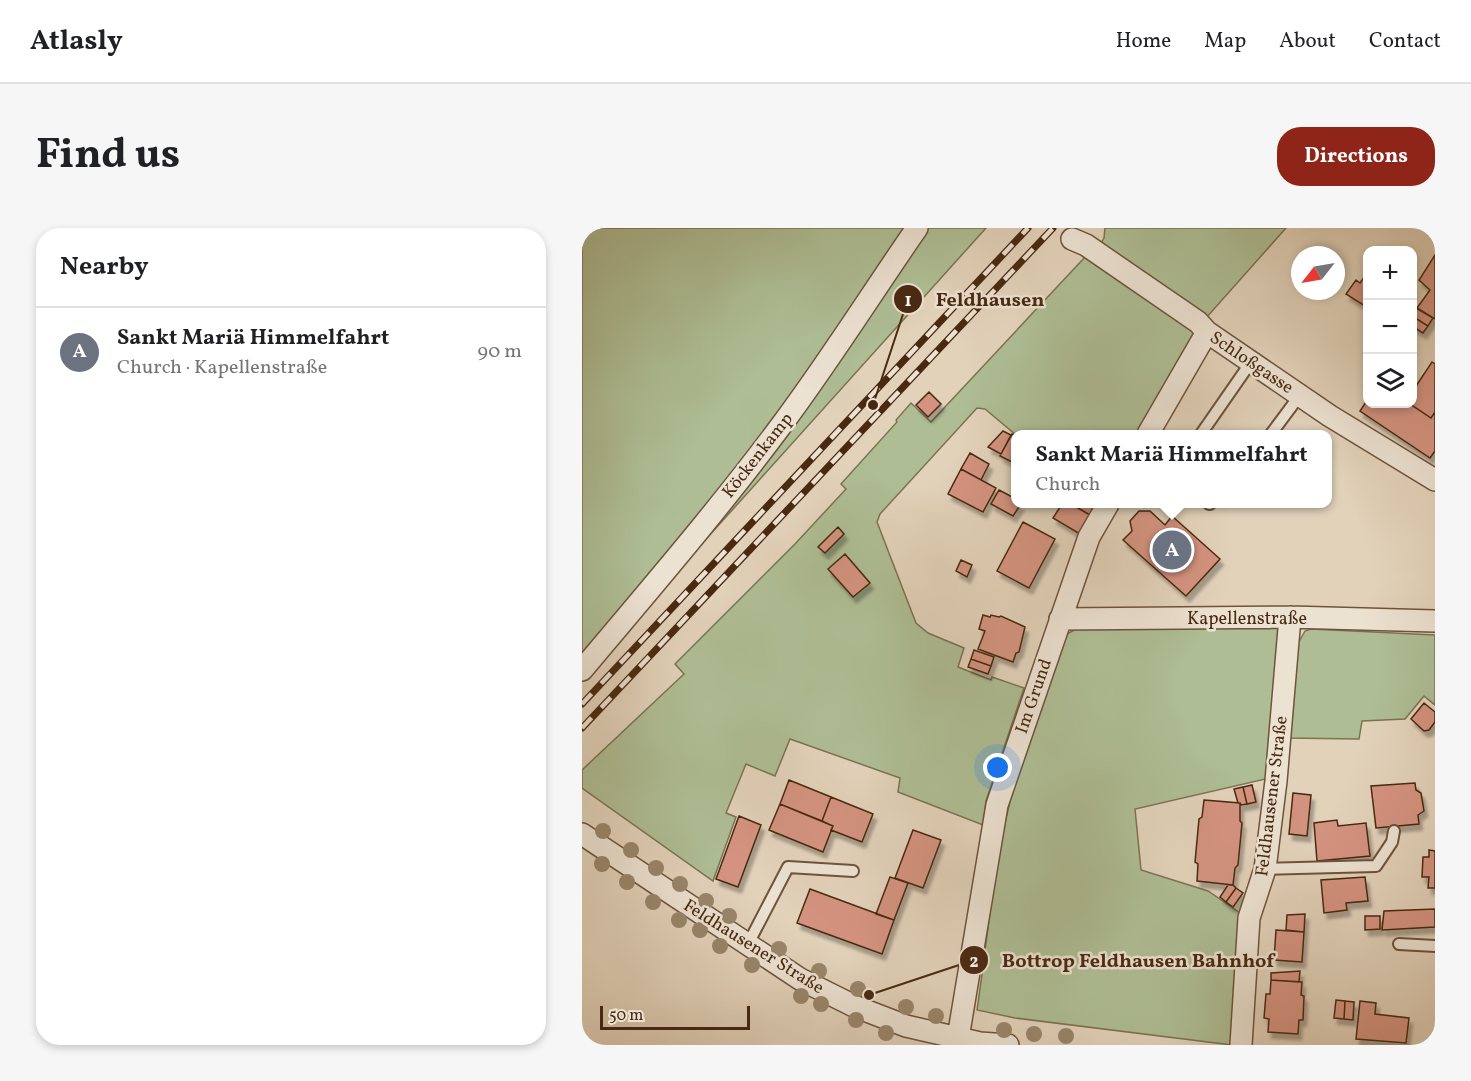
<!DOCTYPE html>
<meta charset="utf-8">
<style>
:root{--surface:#fff;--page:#f6f6f6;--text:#202124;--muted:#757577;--line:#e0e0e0;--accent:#8f2418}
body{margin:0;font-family:Vollkorn,serif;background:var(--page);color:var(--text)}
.controls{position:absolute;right:18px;top:18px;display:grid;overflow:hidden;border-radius:12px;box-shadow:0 3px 9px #0003}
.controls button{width:54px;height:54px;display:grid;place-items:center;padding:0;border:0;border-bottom:2px solid var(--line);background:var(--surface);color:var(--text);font:30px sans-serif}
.compass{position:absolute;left:709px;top:18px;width:54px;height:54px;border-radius:50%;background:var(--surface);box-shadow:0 3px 9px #0003;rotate:239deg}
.scale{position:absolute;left:18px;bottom:15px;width:150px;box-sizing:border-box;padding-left:6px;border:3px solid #492911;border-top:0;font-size:16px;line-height:21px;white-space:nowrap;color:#492911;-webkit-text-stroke:4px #ece2d2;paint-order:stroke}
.you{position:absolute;left:416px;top:540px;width:21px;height:21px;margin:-15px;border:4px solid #fff;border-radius:50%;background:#1a73e8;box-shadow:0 0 0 9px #1a73e833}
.badge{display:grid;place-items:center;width:39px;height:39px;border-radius:50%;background:var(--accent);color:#fff;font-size:20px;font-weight:700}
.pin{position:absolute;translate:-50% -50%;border:3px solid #fff;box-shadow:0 2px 6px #0006}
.popup{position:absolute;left:429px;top:202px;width:321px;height:78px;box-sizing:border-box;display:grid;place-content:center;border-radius:12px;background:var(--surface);filter:drop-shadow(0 2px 4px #0005);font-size:20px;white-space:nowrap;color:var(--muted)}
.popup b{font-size:22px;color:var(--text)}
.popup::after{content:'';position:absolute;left:50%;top:100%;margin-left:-12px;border:12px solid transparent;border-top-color:var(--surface)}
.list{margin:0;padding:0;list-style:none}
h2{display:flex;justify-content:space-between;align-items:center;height:78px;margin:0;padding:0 24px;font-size:26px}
h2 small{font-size:20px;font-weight:400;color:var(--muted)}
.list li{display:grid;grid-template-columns:39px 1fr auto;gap:18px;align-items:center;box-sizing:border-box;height:90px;padding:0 24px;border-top:2px solid var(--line)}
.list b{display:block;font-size:22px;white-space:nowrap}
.list p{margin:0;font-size:20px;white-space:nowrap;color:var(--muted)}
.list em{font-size:20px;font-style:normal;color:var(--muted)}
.icon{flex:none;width:33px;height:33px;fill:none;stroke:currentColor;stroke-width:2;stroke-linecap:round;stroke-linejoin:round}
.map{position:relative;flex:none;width:853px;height:817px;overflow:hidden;border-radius:24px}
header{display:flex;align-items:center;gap:36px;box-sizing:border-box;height:84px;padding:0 30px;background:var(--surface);border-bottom:2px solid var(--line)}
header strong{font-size:28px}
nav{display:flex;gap:33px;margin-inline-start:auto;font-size:21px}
.intro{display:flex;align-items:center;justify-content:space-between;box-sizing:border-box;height:144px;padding:0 36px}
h1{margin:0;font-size:42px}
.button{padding:15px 27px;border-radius:24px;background:var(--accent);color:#fff;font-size:21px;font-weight:700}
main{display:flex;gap:36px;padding:0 36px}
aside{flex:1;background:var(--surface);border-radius:24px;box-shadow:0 3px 9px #0003}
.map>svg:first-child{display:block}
.green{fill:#aebd94;stroke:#7c7352;stroke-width:1.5}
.building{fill:#d49380;stroke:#492911;stroke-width:1.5;filter:url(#shadow)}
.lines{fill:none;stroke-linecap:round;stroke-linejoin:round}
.service-casing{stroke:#6f533b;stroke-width:14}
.minor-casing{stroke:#6f533b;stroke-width:24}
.service{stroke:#ece2d2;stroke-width:10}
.minor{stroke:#ece2d2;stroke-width:21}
.rail-casing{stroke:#492911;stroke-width:7}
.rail{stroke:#ece2d2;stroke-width:4.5;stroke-dasharray:14;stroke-linecap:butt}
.tree{fill:#99866b}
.labels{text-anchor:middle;stroke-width:5;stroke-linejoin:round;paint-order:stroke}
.street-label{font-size:18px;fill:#492911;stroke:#ece2d2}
.leader{fill:none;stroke:#492911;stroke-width:2}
.callout-dot{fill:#492911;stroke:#ece2d2;stroke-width:2}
.mark-label{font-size:18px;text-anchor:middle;font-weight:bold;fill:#fff}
.callout-label{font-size:20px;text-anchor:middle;font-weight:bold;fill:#492911;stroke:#ece2d2;stroke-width:5;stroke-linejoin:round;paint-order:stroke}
</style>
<header>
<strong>Atlasly</strong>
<nav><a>Home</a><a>Map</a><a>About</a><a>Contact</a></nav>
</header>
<div class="intro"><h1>Find us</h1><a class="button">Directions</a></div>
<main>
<aside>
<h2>Nearby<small></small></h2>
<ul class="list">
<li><span class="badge" style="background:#6b7280">A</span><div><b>Sankt Mariä Himmelfahrt</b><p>Church · Kapellenstraße</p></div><em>90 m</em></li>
</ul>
</aside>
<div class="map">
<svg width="853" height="817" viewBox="0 0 853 817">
<defs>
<filter id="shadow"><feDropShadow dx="3.5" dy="6" stdDeviation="1.5" flood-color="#0004"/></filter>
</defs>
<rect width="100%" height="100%" fill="#e2d2ba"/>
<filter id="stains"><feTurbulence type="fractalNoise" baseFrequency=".00333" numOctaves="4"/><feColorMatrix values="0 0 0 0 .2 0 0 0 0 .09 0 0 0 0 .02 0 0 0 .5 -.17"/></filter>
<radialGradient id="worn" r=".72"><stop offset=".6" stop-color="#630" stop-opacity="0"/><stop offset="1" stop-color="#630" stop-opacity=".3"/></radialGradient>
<!-- green -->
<path class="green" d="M0,0H404L0,449Z
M523,0H704L624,90L518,17L522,10Z
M504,28L615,106L557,206L434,207L403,181L395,180L298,286L295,294L334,395L346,405L382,420L376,439L409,452L410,449L442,460L404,573L401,597L316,564L318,550L208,511L193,548L164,536L144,585L154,589L131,653L0,560V542L102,446L93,436L213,316L264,261L259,256L315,194L314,192L329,175L349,194Z
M496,400H703L688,550L553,581L559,642L626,663L661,687L650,817L433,790L395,782C405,716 410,648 426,582C440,523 463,465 483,407Z
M729,401L853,407V477L842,468L823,491L780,493L777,511L704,510L713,421L723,403Z"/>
<!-- building -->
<path class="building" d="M853,27V91L835,80L848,62L837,52Z
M786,44V80L764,66L774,52L778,55Z
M834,80L851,90L846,98L830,88Z
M830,88L846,98L841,105L830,98Z
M850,134L853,136V184L849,190L828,176H830V164Z
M347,164L359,176L346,189L334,177Z
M786,171V176H828L849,190L853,184V223L848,230L778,183Z
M421,203L429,207L419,226L406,219Z
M430,206L434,208V236L418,228Z
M388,225L407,236L399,252L379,241Z
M379,241L414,260L401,284L366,266Z
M417,262L434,271V276H439L431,288L409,276Z
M480,276H489L508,287L498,306L471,290Z
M489,276H514L508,287Z
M557,283H568L583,297L590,288L638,331L604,368L541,312L550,303L548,293Z
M441,294L473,311L447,360L415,343Z
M256,299L262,306L243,325L236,319Z
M263,326L288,355L271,369L246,341Z
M379,332L390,337L385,349L374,343Z
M401,387L408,389L409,387L417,389L419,388L443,399L437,424L434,425L431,434L396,421L403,403L397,401Z
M392,422L412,429L409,438L389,431Z
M389,431L409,438L406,446L386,439Z
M842,475L853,484V494L847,502L842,503L829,491Z
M207,552L249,569L240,593L198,576Z
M833,555L834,562L839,565L842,583L836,587L837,596L794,600L789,558Z
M670,557L674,574L665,576L661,559Z
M661,559L665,576L659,577L658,575H656L652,561Z
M711,565L729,567L725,608L707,606Z
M249,569L291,586L280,614L249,602L251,598L240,593Z
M622,572L658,575V593L660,595L656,637L653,640L651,657L615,653L616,636L613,634L617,591L620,589Z
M198,576L251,598L241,624L187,602Z
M157,588L179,597L156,659L134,651Z
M755,592L756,598L784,595L788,628L735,633L732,595Z
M331,602L359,612L341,660L313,650Z
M847,622L853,623V660H846L847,649H840L841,629H847Z
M308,649L326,655L312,692L294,686Z
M783,649L786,673L764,675L765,682L742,685L739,652Z
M646,657H651L654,660L644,674L638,669Z
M654,660L661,665L651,679L644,674Z
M228,661L312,692L300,726L215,695Z
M853,681V699L800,702L802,683Z
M723,686L722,704L704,702L705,687Z
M783,688H798V701L783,702Z
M694,702L722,704L720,734L692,732Z
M718,743L717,754L689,752V745Z
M689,752L720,754L719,767L722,768L721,792H717L716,806L686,804L687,791L682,790L684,766H688Z
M754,772L763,773L762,791L752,790Z
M763,773L772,774L771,792L762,791Z
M778,773L794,775L793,786L827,790L824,815L774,811Z"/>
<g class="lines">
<!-- service casing -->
<g class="service-casing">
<path id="service" d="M619,206L669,134
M689,206L718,167
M627,276H628
M683,641L794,638L810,614L812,603
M166,716L206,639L271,643
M817,716L853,718"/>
</g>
<!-- minor casing -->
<g class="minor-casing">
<path id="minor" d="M490,11L504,17L616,94L625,104L748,188L853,252
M566,206L625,104
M478,391L708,389L853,393
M0,442C68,361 138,280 201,195C248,132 290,65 335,0
M0,606L218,751L272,778L324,798L398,815L426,817
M376,810L415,577L507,309L526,276
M659,817L667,690L683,641L694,553L708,389"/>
</g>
<!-- service -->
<use href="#service" class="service"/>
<!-- minor -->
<use href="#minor" class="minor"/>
<!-- rail casing -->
<g class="rail-casing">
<path id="rail" d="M0,476L446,0
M0,500L471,0"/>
</g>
<!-- rail -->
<use href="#rail" class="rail"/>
</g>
<!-- trees -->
<g class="tree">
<circle cx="21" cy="603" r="8"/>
<circle cx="49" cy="622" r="8"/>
<circle cx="20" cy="636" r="8"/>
<circle cx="74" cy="640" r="8"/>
<circle cx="45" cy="654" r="8"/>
<circle cx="98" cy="656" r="8"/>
<circle cx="124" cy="673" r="8"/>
<circle cx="71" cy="674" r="8"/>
<circle cx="147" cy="688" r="8"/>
<circle cx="97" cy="692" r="8"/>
<circle cx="118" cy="702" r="8"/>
<circle cx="138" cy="718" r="8"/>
<circle cx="197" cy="721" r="8"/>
<circle cx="170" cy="737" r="8"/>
<circle cx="237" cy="743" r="8"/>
<circle cx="276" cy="761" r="8"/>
<circle cx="219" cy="768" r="8"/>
<circle cx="239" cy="776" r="8"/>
<circle cx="324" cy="779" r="8"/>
<circle cx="354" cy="788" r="8"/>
<circle cx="274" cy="792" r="8"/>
<circle cx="422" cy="802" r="8"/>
<circle cx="304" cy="805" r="8"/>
<circle cx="452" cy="806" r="8"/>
<circle cx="484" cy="808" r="8"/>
</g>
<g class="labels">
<!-- street labels -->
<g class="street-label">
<text transform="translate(670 134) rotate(34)" y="6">Schloßgasse</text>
<text transform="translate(175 227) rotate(-52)" y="6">Köckenkamp</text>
<text x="665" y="396">Kapellenstraße</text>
<text transform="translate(451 468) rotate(-71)" y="6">Im Grund</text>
<text transform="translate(689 568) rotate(-83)" y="6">Feldhausener Straße</text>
<text transform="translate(172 718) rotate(32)" y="6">Feldhausener Straße</text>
</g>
</g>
<!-- callouts -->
<path class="leader" d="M291 177L326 71M287 767L392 732"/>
<g class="callout-dot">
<circle cx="291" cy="177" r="6"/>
<circle cx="287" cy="767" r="6"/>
<circle cx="326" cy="71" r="15"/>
<circle cx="392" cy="732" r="15"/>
</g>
<g class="mark-label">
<text x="326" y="78">1</text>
<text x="392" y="739">2</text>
</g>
<g class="callout-label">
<text x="408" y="78">Feldhausen</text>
<text x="556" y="739">Bottrop Feldhausen Bahnhof</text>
</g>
<rect width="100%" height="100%" filter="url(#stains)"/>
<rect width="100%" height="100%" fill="url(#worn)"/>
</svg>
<div class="controls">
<button>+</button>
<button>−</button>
<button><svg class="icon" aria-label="layers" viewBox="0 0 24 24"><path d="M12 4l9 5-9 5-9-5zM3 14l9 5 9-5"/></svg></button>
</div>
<svg class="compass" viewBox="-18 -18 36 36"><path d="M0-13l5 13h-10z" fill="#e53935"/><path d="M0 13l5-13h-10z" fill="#757577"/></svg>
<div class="scale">50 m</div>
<div class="you"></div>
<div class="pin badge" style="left:590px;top:322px;background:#6b7280">A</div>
<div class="popup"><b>Sankt Mariä Himmelfahrt</b>Church</div>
</div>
</main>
